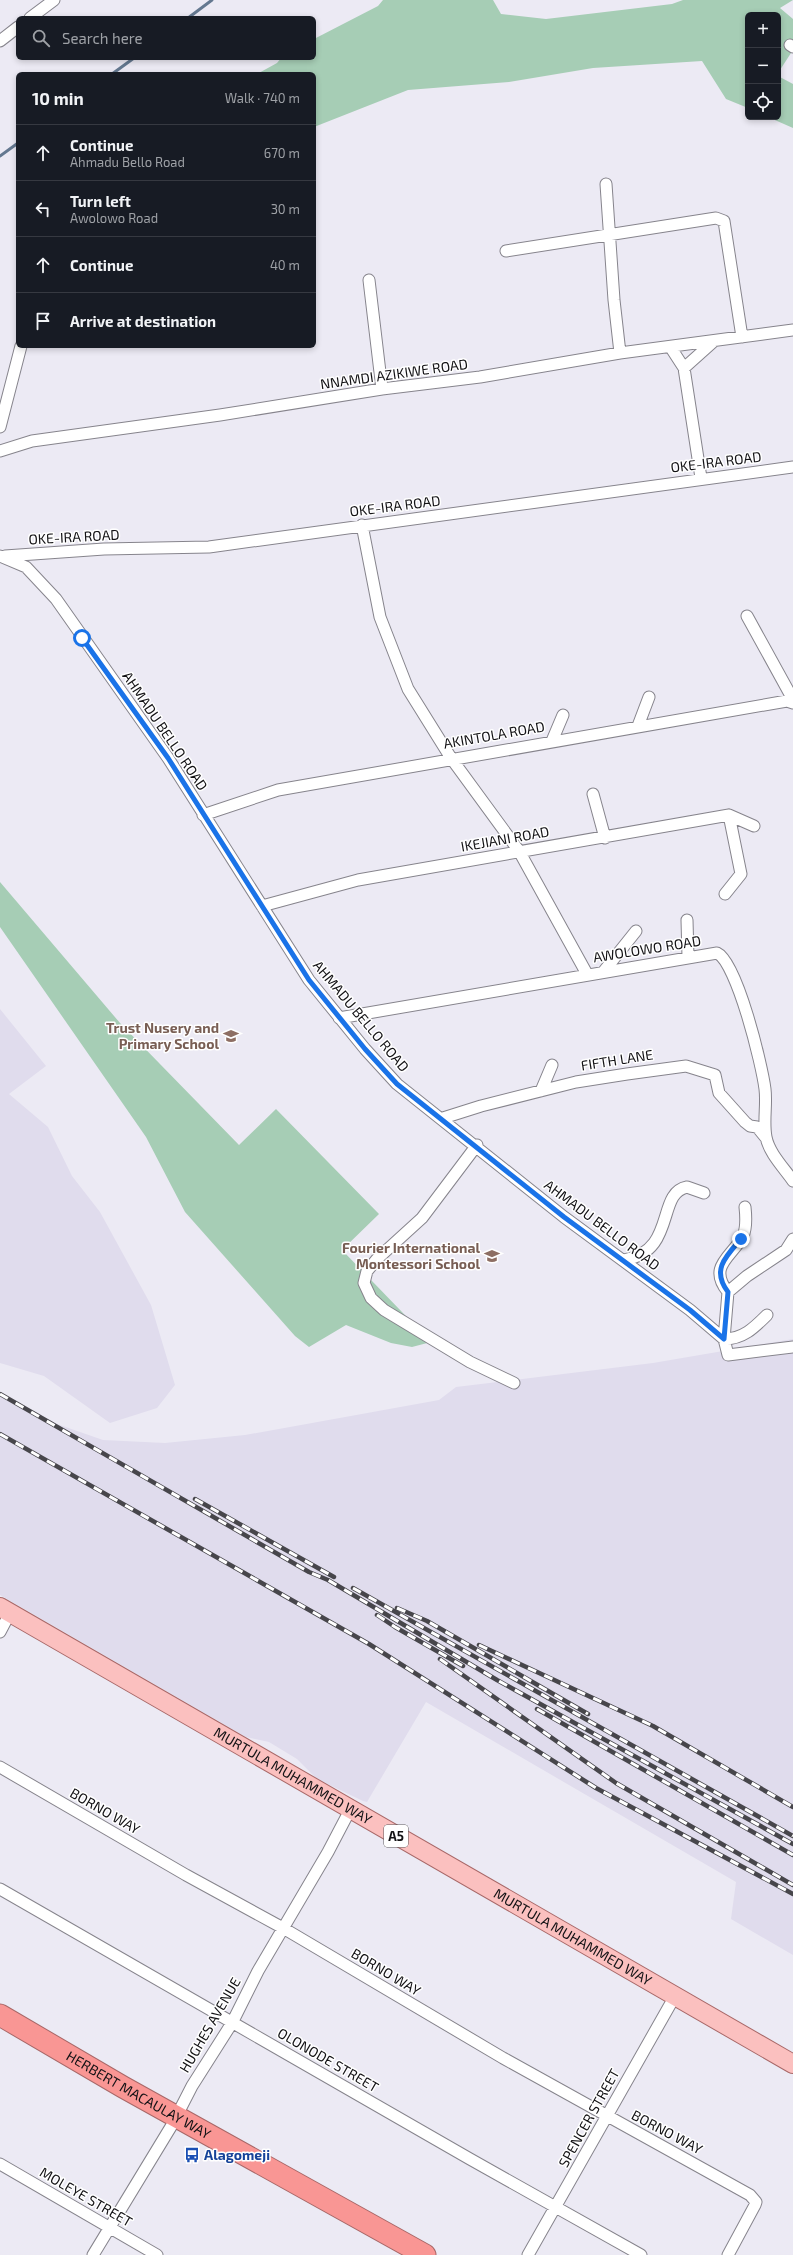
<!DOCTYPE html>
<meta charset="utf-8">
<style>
:root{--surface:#171b24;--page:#20242c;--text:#f1f3f6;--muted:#9ea1a6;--line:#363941}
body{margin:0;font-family:"Exo 2",sans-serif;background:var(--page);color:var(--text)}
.controls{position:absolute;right:12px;top:12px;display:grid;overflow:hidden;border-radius:6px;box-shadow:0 2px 6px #0003}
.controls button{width:36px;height:36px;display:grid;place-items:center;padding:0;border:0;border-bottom:1px solid var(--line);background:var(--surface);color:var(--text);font:20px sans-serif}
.stop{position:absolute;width:12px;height:12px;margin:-9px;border:3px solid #1a73e8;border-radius:50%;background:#fff}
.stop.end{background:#1a73e8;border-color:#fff;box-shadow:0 1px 4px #0008}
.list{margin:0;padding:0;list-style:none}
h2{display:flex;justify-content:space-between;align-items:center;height:52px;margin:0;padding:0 16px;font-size:17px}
h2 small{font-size:13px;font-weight:400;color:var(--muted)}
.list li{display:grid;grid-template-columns:26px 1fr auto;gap:12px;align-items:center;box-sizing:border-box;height:56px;padding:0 16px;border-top:1px solid var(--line)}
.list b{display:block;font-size:15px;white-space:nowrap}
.list p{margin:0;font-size:13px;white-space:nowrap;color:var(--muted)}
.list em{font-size:13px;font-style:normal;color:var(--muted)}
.icon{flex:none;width:22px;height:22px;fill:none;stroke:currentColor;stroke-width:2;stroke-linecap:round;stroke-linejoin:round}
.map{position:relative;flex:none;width:793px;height:2255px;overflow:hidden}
.search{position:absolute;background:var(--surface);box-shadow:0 2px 6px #0003;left:16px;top:16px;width:300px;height:44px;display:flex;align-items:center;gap:10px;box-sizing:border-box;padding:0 14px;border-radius:6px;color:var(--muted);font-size:15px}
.panel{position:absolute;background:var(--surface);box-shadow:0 2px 6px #0003;left:16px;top:72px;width:300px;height:276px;border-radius:6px}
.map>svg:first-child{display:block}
.built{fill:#e0dced}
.green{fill:#a6cdb5}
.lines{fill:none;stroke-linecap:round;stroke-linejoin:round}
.stream{stroke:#647890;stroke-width:3}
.street-casing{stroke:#86848c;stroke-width:13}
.primary-casing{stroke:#a86868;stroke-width:20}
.highway-casing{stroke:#a86868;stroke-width:23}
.street{stroke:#fff;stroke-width:11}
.primary{stroke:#fbc0bf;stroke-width:18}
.highway{stroke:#f99694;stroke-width:21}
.rail-casing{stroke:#47464b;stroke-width:4.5}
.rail{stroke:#fff;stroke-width:3;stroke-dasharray:9;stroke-linecap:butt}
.route{stroke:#1a73e8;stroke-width:5}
.labels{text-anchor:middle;stroke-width:3;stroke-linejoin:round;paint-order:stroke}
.shield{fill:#fff;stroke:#5a595b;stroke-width:1}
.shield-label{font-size:13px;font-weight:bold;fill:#131215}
.street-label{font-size:14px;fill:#131215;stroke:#fff}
.education-label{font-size:14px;font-weight:bold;fill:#785e54;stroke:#fff;text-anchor:end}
.transit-label{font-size:14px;font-weight:bold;fill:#164399;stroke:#fff;text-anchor:start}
</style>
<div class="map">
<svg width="793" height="2255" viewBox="0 0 793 2255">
<rect width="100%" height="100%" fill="#eceaf4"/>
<!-- built -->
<path class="built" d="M0,1009L46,1066L9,1094L48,1127L72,1176L100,1212L151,1305L175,1385L157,1408L110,1423L44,1376L0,1363Z
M793,1339V1955L731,1919L736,1882L426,1702L367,1802L363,1801L317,1779L297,1759L269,1742L246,1737L0,1595V1392L57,1424L103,1440L165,1443L245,1435L439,1400L456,1387L653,1363Z"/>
<!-- green -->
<path class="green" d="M383,0H493L501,14L546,19L672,4L683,0H793L780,8L793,19V50L778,73V15H748V108L726,99L702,61L593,68L509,82L408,90L314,127V74H257L277,63L281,58H314V39L378,6Z
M778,76L793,84V128L768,117H778Z
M0,882L120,1023L239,1145L276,1109L379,1214L342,1250L431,1342L412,1347L391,1343L346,1325L309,1347L295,1336L185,1212L146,1137L0,927Z"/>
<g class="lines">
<!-- stream -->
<path class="stream" d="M188,18L212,0
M112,74L134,58
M0,156L18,143"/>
<!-- street casing -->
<g class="street-casing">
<path id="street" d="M30,18L54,0
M0,41L18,27
M790,45L793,47
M606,184L614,300L620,353
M506,251L716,218L724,221L742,337
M369,280L382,389
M671,348L684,368L701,478
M684,368L713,342
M0,427L21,346
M0,451L32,441L220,415L382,389L480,377L620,353L793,330
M362,525L380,617L408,689L451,758L519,851L587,974
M0,556L26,567L56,599L168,758L309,980L365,1049L397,1084L564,1217L690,1310L724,1339C743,1339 754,1328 767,1315
M5,556L104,549L209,547L793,467
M747,616L790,694
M638,726L649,697
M552,741L563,715
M593,794L605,838
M203,815L278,790L787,701L793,703
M725,894L741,874L729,815
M262,906L358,880L729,815L754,826
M687,920L688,957
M604,971L636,931
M339,1018L717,953C737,962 762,1065 765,1089C767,1105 763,1121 766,1137C769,1153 784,1168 793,1181
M541,1091L552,1065
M443,1118L481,1106L576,1082L627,1074L686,1066L715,1075L719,1093L745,1122L750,1126L757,1127L766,1138
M477,1145L422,1218L377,1259L367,1271L364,1283L371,1298L384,1310L470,1362L514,1383
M793,1239L786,1250L747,1276L728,1292L724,1339L728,1355L793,1347
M624,1260C677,1251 656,1193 687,1187L704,1193
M728,1292C707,1266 732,1257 743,1236C747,1227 746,1216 745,1207
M0,1632L10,1613
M0,1767L186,1875L283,1928L503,2058L750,2195L756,2202L755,2205L728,2255
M0,1889L470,2159L641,2255
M0,2164L157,2255
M93,2255L172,2125L192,2086L232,2023L258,1971L328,1852L350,1810
M528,2255L675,1996"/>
</g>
<!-- primary casing -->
<g class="primary-casing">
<g id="primary">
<path id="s1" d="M0,1607L793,2064"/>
</g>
</g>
<!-- highway casing -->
<g class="highway-casing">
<g id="highway">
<path id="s2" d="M0,2015L123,2087L425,2255"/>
</g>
</g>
<!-- street -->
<use href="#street" class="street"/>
<!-- primary -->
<use href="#primary" class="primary"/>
<!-- highway -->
<use href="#highway" class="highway"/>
<!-- rail casing -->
<g class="rail-casing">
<path id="rail" d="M0,1394L309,1572L328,1580L497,1680L793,1844
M0,1434L369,1644L596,1788L793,1894
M195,1499L334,1577
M353,1588L793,1836
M397,1608L427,1621L588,1714
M377,1615L395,1627L463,1666
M479,1645L653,1726L793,1807
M440,1659L616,1783L793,1885
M537,1709L793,1855"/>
</g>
<!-- rail -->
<use href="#rail" class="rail"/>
</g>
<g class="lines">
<!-- route -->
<path class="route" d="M82,638L168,758L309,980L365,1049L397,1084L564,1217L690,1310L724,1339L728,1292C711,1270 726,1256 741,1239"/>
</g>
<!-- icons -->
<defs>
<g id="school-bare" transform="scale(1.2)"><path d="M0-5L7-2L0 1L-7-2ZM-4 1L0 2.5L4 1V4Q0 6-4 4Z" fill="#8d6e63" stroke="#fff" stroke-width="2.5" paint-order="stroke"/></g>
<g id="bus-bare" transform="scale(1.2)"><path d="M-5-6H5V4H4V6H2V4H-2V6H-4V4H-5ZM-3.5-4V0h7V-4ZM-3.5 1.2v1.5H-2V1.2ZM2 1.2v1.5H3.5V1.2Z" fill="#1a4fb4" stroke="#fff" stroke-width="2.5" paint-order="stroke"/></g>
</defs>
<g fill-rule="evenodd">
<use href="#school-bare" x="231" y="1036"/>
<use href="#school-bare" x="492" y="1256"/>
<use href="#bus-bare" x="192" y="2155"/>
</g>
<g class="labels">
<!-- shield labels -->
<rect class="shield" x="384" y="1825" width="24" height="22" rx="3"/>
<g class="shield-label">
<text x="396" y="1841">A5</text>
</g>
<!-- street labels -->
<g class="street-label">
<text transform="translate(394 374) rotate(-8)" y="5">NNAMDI AZIKIWE ROAD</text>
<text transform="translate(716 462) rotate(-7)" y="5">OKE-IRA ROAD</text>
<text transform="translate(395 506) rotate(-7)" y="5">OKE-IRA ROAD</text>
<text transform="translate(74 537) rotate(-3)" y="5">OKE-IRA ROAD</text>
<text transform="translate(165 731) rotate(56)" y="5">AHMADU BELLO ROAD</text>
<text transform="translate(494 735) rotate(-10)" y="5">AKINTOLA ROAD</text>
<text transform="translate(505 839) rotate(-10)" y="5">IKEJIANI ROAD</text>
<text transform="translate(647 949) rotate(-9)" y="5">AWOLOWO ROAD</text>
<text transform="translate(361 1016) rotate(50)" y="5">AHMADU BELLO ROAD</text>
<text transform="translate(617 1060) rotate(-9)" y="5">FIFTH LANE</text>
<text transform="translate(602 1225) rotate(37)" y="5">AHMADU BELLO ROAD</text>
<text dy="5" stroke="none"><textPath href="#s1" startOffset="338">MURTULA MUHAMMED WAY</textPath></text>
<text transform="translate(105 1811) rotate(30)" y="5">BORNO WAY</text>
<text dy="5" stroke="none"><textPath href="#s1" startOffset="661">MURTULA MUHAMMED WAY</textPath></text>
<text transform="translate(386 1972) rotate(31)" y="5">BORNO WAY</text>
<text transform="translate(210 2025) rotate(-60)" y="5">HUGHES AVENUE</text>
<text transform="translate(328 2060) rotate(30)" y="5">OLONODE STREET</text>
<text dy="5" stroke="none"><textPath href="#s2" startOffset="160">HERBERT MACAULAY WAY</textPath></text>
<text transform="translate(589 2118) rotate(-61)" y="5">SPENCER STREET</text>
<text transform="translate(667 2132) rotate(28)" y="5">BORNO WAY</text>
<text transform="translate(86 2197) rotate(30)" y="5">MOLEYE STREET</text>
</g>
<!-- education labels -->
<g class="education-label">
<text x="219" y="1033">Trust Nusery and<tspan x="219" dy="16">Primary School</tspan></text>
<text x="480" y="1253">Fourier International<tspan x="480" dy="16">Montessori School</tspan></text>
</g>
<!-- transit labels -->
<g class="transit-label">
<text x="204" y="2160">Alagomeji</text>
</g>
</g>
</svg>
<div class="controls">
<button>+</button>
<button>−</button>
<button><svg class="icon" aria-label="locate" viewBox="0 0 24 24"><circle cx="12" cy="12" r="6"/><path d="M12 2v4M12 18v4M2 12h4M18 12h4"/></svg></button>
</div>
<div class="stop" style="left:82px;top:638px"></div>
<div class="stop end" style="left:741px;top:1239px"></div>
<div class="search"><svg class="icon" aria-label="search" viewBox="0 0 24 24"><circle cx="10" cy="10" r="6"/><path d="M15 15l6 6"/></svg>Search here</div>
<section class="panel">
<h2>10 min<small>Walk · 740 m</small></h2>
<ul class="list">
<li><svg class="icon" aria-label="ahead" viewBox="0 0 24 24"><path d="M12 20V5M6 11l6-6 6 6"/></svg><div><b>Continue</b><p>Ahmadu Bello Road</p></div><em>670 m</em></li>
<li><svg class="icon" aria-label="left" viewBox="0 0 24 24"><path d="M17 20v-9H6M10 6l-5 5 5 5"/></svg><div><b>Turn left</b><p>Awolowo Road</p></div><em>30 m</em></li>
<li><svg class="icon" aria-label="ahead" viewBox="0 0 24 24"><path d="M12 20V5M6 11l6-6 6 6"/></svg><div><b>Continue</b></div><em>40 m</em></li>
<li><svg class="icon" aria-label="arrive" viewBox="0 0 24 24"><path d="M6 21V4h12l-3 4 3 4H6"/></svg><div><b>Arrive at destination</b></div></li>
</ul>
</section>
</div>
